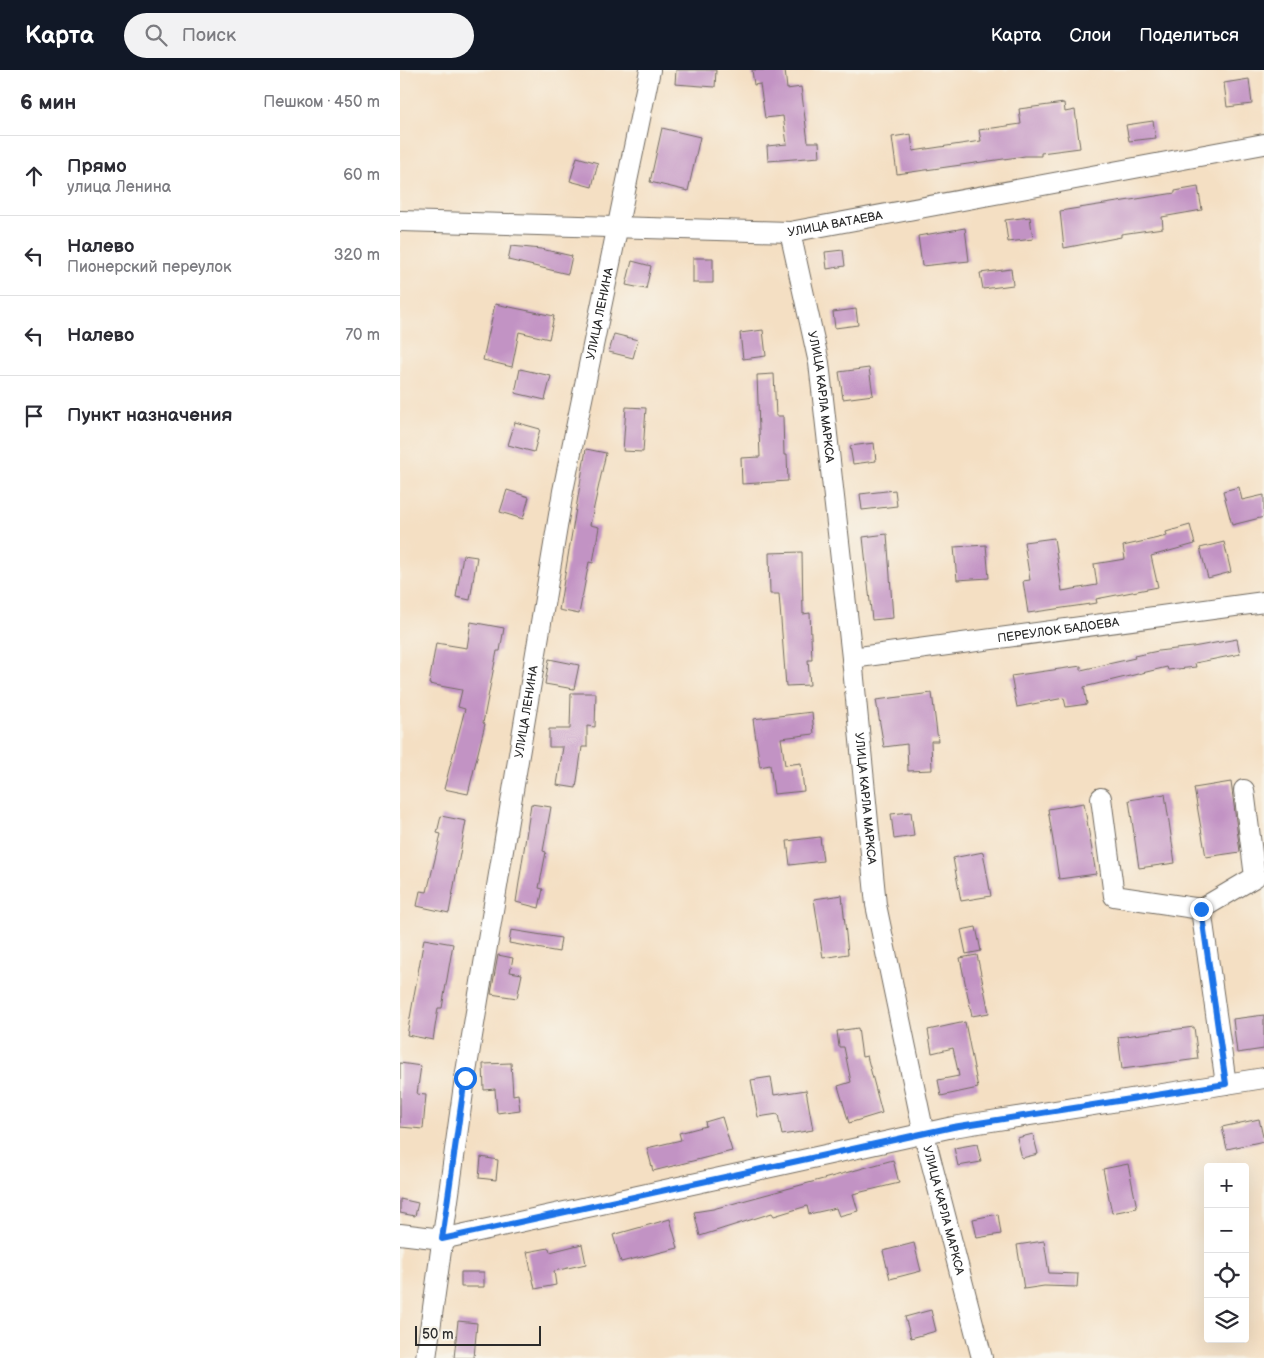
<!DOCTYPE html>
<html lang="ru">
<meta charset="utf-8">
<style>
:root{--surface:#fff;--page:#f2f2f3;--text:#2b2b33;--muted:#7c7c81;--line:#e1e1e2;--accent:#111827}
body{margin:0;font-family:"Balsamiq Sans",sans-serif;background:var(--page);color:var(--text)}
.controls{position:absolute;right:15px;bottom:15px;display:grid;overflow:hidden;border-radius:5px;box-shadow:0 5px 20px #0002}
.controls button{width:45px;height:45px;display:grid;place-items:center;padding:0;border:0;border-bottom:1px solid var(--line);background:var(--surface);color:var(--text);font:25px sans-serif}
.scale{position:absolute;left:15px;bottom:12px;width:126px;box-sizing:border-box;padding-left:5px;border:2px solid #2b2b2b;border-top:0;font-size:14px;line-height:18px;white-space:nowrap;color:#2b2b2b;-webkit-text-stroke:4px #f7f3e8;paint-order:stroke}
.stop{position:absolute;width:15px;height:15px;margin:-11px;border:4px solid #1a73e8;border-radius:50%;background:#fff}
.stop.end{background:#1a73e8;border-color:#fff;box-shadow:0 1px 5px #0008}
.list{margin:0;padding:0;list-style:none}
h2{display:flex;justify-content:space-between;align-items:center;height:65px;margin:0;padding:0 20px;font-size:21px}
h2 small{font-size:16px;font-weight:400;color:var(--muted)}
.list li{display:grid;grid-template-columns:32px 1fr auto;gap:15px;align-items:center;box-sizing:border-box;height:80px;padding:0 20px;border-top:1px solid var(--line)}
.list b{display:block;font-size:19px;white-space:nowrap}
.list p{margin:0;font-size:16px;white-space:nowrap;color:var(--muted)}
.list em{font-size:16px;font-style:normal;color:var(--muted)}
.icon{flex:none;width:28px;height:28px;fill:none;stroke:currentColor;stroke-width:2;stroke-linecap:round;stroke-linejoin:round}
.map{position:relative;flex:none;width:864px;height:1288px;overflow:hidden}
header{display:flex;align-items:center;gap:30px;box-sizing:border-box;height:70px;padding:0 25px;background:var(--accent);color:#fff}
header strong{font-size:24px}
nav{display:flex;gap:28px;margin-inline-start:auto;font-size:18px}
.search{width:350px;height:45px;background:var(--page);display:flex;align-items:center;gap:12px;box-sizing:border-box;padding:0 18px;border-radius:28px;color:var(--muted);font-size:19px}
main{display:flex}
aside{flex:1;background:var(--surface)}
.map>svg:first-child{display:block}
.building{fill:#c293c4}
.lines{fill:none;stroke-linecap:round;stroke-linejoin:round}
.minor-casing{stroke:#716a60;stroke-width:22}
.minor{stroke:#fff;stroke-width:20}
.route{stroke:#1a73e8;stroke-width:6}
.labels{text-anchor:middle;stroke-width:4;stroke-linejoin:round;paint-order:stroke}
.street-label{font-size:12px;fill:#2b2b2b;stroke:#f7f3e8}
</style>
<header>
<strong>Карта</strong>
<div class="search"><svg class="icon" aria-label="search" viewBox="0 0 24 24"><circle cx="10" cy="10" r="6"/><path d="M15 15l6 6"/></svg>Поиск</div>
<nav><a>Карта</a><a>Слои</a><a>Поделиться</a></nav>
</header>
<main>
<aside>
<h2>6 мин<small>Пешком · 450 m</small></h2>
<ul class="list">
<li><svg class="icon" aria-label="ahead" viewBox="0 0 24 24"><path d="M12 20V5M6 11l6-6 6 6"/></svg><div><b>Прямо</b><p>улица Ленина</p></div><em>60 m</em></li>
<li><svg class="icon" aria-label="left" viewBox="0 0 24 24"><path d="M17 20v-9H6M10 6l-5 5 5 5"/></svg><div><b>Налево</b><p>Пионерский переулок</p></div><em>320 m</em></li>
<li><svg class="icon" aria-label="left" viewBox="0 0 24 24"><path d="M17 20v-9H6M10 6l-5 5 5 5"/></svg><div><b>Налево</b></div><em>70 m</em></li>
<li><svg class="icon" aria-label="arrive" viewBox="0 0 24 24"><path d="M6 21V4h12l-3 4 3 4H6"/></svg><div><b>Пункт назначения</b></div></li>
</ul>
</aside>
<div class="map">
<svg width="864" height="1288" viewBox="0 0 864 1288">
<rect width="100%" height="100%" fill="#f7f3e8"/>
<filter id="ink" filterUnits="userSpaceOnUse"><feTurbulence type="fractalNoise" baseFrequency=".02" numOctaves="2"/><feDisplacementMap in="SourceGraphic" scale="10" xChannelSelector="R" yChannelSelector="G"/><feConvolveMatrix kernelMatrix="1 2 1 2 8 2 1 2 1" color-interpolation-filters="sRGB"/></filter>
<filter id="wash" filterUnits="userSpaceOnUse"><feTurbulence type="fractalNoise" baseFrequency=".0096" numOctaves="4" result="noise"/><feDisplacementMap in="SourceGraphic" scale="20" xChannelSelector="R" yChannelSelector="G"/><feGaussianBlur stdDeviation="1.12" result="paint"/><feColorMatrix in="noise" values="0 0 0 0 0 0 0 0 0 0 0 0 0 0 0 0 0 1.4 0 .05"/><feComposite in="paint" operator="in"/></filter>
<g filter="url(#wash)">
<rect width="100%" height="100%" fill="#f4dfc3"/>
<g id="blocks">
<!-- building -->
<path class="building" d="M276,0H316L315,17L275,14Z
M352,0H385L387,19L401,17L408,72H419L420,87L368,91L367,76L387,74L383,46L365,48L360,14L354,15Z
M849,9L852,34L827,37L824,13Z
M664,33L665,42L675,40L680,78L641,83V86H625L497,104L492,67L511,64L513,81L581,71L579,60L621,54L619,39Z
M753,51L756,68L729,71L726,55Z
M262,58L300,67L288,121L250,112Z
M177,87L198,93L192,117L170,111Z
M798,117L802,140L762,147L763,158L721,164V167L664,178L660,141L775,123V121Z
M630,147L633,169L608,172L605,150Z
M565,158L569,191L522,196L518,166Z
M111,176L141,179L172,186L168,204L108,190Z
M443,180L445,196L427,199L425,182Z
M293,188H313V213H293Z
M232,191L251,196L246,219L226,215Z
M611,199L613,215L583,219L580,203Z
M95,234L154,246L149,269L119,262L112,297L83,290Z
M456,239L458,255L435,258L433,242Z
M363,260L366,286L343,289L340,263Z
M214,264L238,270L233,288L209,282Z
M469,298L473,325L443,329L439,302Z
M120,299L151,306L145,330L115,323Z
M374,304L376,346H383L384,385H387L388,411L342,414L341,388L360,387L357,305Z
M226,337L246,338L243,382L223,381Z
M115,352L140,359L134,382L108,375Z
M474,373L476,391L453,394L450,376Z
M186,379L206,383L190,455L199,457L193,493L189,492L179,544L159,540Z
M839,417L842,430L864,425V447L832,455L823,421Z
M107,420L129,427L123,449L100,442Z
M495,420L497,436L462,440L460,424Z
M790,455L795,474L751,486L758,517L696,529L697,533L628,543L623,511L630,510L624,472L654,468L662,521L697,515L694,494L725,489L723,476L767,466L766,462Z
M487,464L493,548L472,550L463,467Z
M824,472L831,502L808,508L800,478Z
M586,475L589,508L557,510L554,477Z
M402,482L403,544L410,543L412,590H408L410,615L386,616L379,524H370L369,483Z
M63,485L77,487L70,530L56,527Z
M71,552L104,558L100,581H97L83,653L85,654L68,724L44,719L65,639L58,637L62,620L29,614L36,573L67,578Z
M837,569L840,584L795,593L796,597L768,600L767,597L684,617L687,634L666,637L664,628L617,637L611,606L681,596V600L735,588L734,586L758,581L793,577Z
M149,589L179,595L174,619L145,614Z
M171,623H196L195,657L187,656V677H182L176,718L157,715L163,677H149V659H170Z
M532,623L538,671H531L532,700L508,701L507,674L484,677L476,630Z
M412,642L414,664L381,668L385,695L401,693L404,721L374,724L370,695L360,697L353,649Z
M831,712L840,782L806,787L794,718Z
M765,724L775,793L739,798L729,730Z
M684,733L696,804L659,809L648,739Z
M131,734L151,737L143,781L146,782L139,818L143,819L139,838L116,832Z
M511,742L514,766L494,769L491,744Z
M41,746L66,751L49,843L17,836L20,821L27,822L41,764L37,763Z
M420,767L423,791L390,795L387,771Z
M583,782L591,826L561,831L553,788Z
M442,825L448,884L423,888L414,829Z
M576,857L581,881L566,884L561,860Z
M111,860L161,868L159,882L109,873Z
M24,869L53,874L42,938H38L33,970L7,965Z
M98,885L113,888L110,902L122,904L117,928L91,924Z
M577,885L589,943L572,946L560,888Z
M864,945V979L837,983L833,949Z
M565,952L578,1018L541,1026L538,1010L559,1006L553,978L532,983L528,960Z
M794,957L798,989L722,999L718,967Z
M458,958L462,987L467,986L482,1043L449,1053L438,1016L451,1012L444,977H439L437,961Z
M0,993L21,996L17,1024L26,1025L23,1059L0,1057Z
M111,993L113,1025L118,1024L120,1040L97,1043L95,1019L84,1020L83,994Z
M371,1007L374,1025L406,1020L413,1060L382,1065L378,1044L358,1047L351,1010Z
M322,1047L332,1081L253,1101L247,1078L281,1070L279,1063L306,1056L305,1052Z
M859,1049L864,1071L827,1079L822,1057Z
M633,1064L638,1084L622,1088L617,1068Z
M577,1074L581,1092L558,1096L554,1078Z
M81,1087L98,1090L96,1110L79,1108Z
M493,1090L499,1113L453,1124L458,1141L439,1146L436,1138L409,1144L407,1136L374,1146L372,1143L300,1166L294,1142L313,1139Z
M728,1094L737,1138L712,1143L703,1099Z
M0,1129L18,1133L15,1146L0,1143Z
M598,1144L601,1164L577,1168L573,1149Z
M270,1149L278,1178L221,1192L213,1165Z
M644,1171L649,1203L678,1204L677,1217L644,1216L624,1219L617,1175Z
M514,1173L521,1201L490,1209L483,1181Z
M182,1174L186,1194L154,1201L156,1215L135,1219L127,1182L149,1178L150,1182Z
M61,1202H84V1217H61Z
M531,1240L536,1261L511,1268L505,1247Z
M58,1251L77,1253L74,1288H54Z"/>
</g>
</g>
<g filter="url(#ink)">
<use href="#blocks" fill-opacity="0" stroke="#716a60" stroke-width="1"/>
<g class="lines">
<!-- minor casing -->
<g class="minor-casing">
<g id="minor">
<path id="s1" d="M0,151L390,162L864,74"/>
<path id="s2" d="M390,162L419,293L452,588L476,835L524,1064L582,1288"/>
<path id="s3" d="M452,588L864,532"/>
<path d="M701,728L714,826L801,839L826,1014"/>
<path d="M801,839L855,807L844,720"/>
<path d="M0,1164L42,1169L553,1057L864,1008"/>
<path id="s4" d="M26,1288L65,1008L163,421L250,0"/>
</g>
</g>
<!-- minor -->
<use href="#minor" class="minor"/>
</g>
</g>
<g class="lines" filter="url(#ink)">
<!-- route -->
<path class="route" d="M65,1008L42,1169L553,1057L826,1014L801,839"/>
</g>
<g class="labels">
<!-- street labels -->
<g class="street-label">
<text dy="4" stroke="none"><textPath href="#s1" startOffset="436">УЛИЦА ВАТАЕВА</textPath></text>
<text dy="4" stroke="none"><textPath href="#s4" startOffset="1059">УЛИЦА ЛЕНИНА</textPath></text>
<text dy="4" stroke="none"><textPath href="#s2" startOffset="168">УЛИЦА КАРЛА МАРКСА</textPath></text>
<text dy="4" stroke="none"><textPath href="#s3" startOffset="208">ПЕРЕУЛОК БАДОЕВА</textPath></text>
<text dy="4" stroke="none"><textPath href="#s4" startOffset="654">УЛИЦА ЛЕНИНА</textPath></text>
<text dy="4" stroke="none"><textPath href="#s2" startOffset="572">УЛИЦА КАРЛА МАРКСА</textPath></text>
<text dy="4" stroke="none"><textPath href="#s2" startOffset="992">УЛИЦА КАРЛА МАРКСА</textPath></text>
</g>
</g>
</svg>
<div class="controls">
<button>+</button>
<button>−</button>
<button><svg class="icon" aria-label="locate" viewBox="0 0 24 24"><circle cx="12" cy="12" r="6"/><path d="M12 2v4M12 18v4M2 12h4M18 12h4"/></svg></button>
<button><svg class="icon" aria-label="layers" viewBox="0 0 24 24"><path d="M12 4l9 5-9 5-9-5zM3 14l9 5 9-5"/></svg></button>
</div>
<div class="scale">50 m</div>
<div class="stop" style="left:65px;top:1008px"></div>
<div class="stop end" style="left:801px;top:839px"></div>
</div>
</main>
